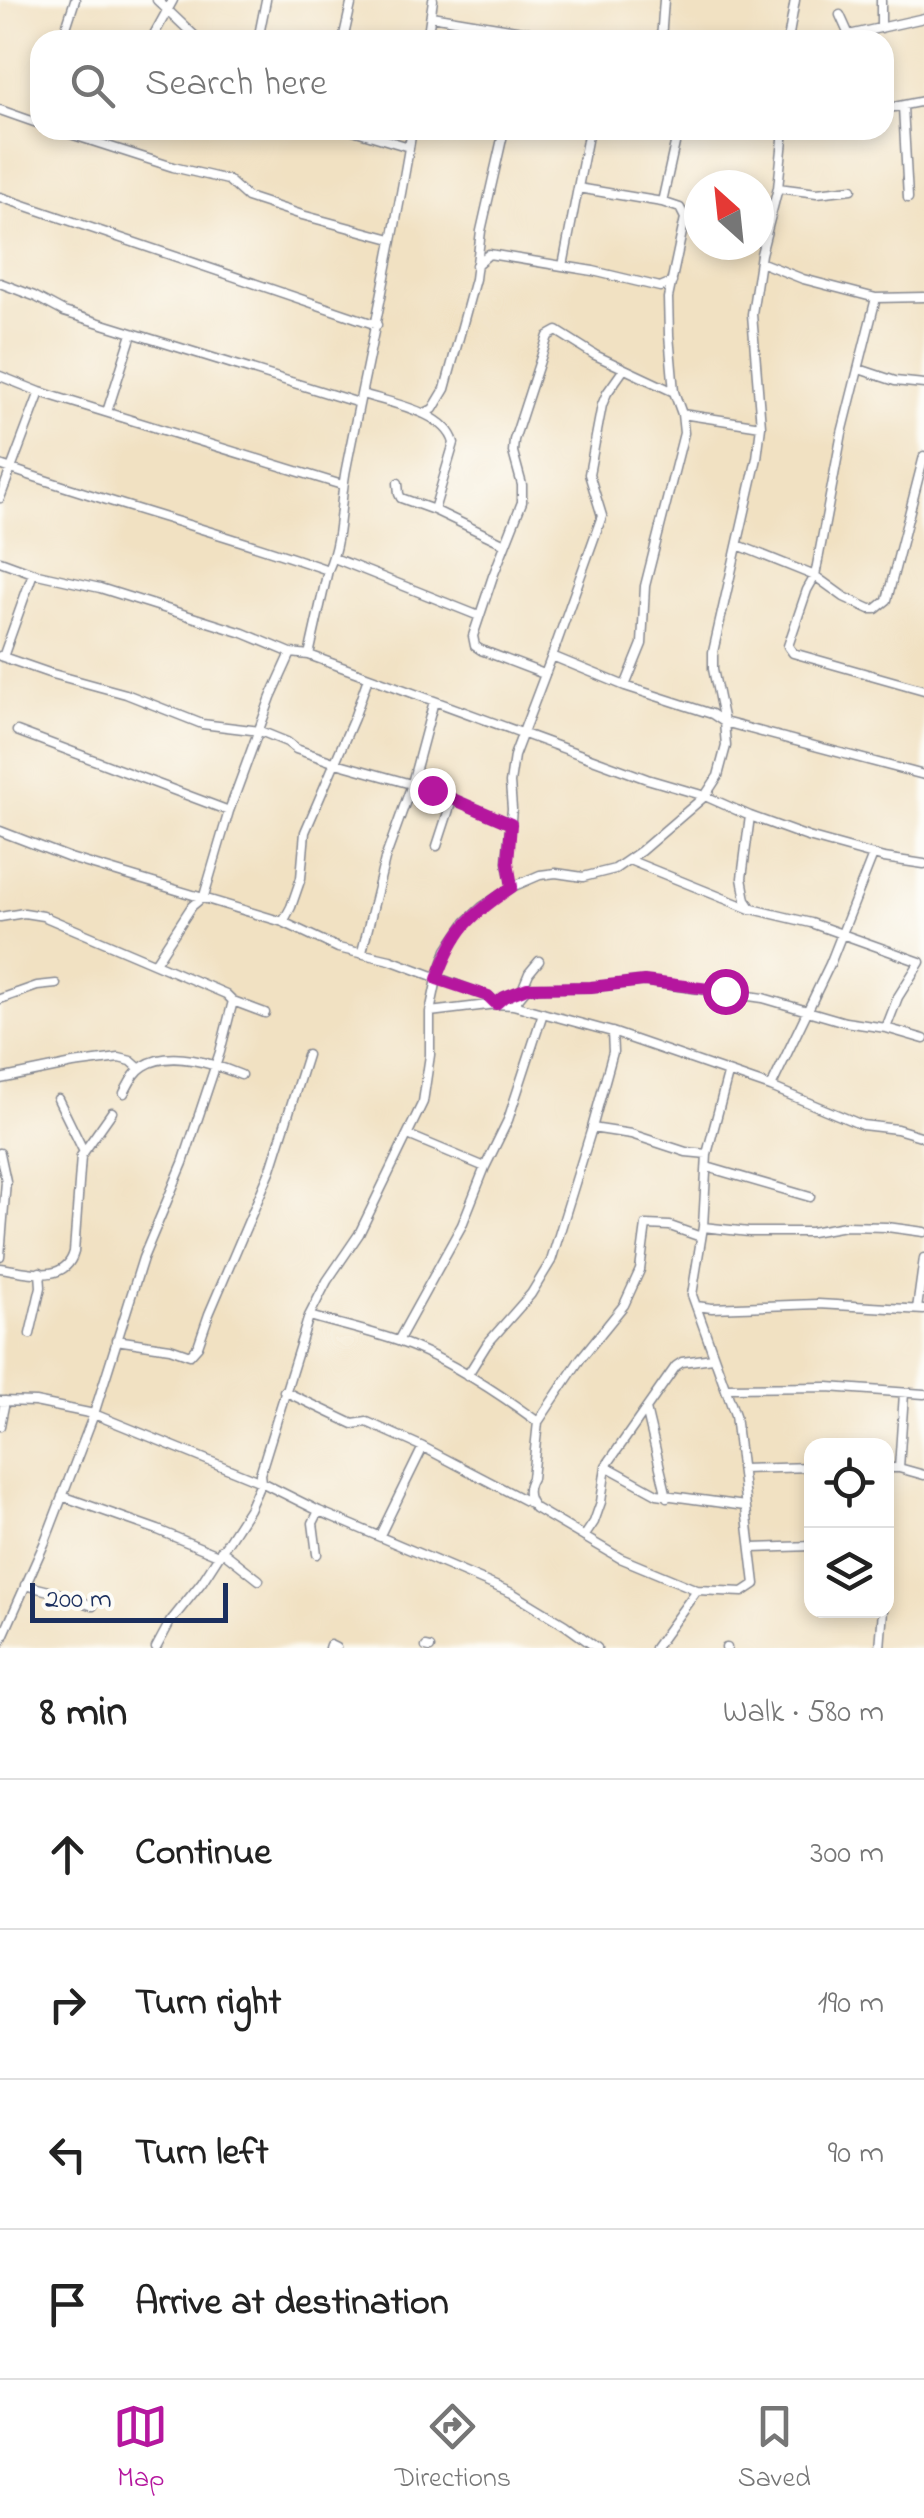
<!DOCTYPE html>
<meta charset="utf-8">
<style>
:root{--surface:#fff;--page:#f2f2f2;--text:#222;--muted:#767676;--line:#e0e0e0;--accent:#b5179e}
body{margin:0;font-family:"Indie Flower",sans-serif;background:var(--page);color:var(--text)}
.controls{position:absolute;right:30px;bottom:30px;display:grid;overflow:hidden;border-radius:20px;box-shadow:0 5px 15px #0003}
.controls button{width:90px;height:90px;display:grid;place-items:center;padding:0;border:0;border-bottom:2px solid var(--line);background:var(--surface);color:var(--text);font:50px sans-serif}
.compass{position:absolute;left:684px;top:170px;width:90px;height:90px;border-radius:50%;background:var(--surface);box-shadow:0 5px 15px #0003;rotate:333deg}
.scale{position:absolute;left:30px;bottom:25px;width:198px;box-sizing:border-box;padding-left:10px;border:5px solid #1b2f5e;border-top:0;font-size:28px;line-height:35px;white-space:nowrap;color:#1b2f5e;-webkit-text-stroke:8px #fdfcf7;paint-order:stroke}
.stop{position:absolute;width:30px;height:30px;margin:-22px;border:8px solid #b5179e;border-radius:50%;background:#fff}
.stop.end{background:#b5179e;border-color:#fff;box-shadow:0 2px 10px #0008}
.list{margin:0;padding:0;list-style:none}
h2{display:flex;justify-content:space-between;align-items:center;height:130px;margin:0;padding:0 40px;font-size:42px}
h2 small{font-size:32px;font-weight:400;color:var(--muted)}
.list li{display:grid;grid-template-columns:65px 1fr auto;gap:30px;align-items:center;box-sizing:border-box;height:150px;padding:0 40px;border-top:2px solid var(--line)}
.list b{display:block;font-size:38px;white-space:nowrap}
.list em{font-size:32px;font-style:normal;color:var(--muted)}
.icon{flex:none;width:55px;height:55px;fill:none;stroke:currentColor;stroke-width:2;stroke-linecap:round;stroke-linejoin:round}
.map{position:relative;flex:none;width:924px;height:1648px;overflow:hidden}
.search{position:absolute;background:var(--surface);box-shadow:0 5px 15px #0003;left:30px;right:30px;top:30px;height:110px;display:flex;align-items:center;gap:25px;box-sizing:border-box;padding:0 35px;border-radius:30px;color:var(--muted);font-size:38px}
.sheet{height:730px;background:var(--surface)}
nav{display:flex;justify-content:space-around;align-items:center;box-sizing:border-box;height:140px;border-top:2px solid var(--line);background:var(--surface);font-size:28px;color:var(--muted)}
nav a{display:grid;justify-items:center;gap:5px}
nav .on{color:var(--accent)}
.map>svg:first-child{display:block}
.lines{fill:none;stroke-linecap:round;stroke-linejoin:round}
.street-casing{stroke:#868890;stroke-width:11}
.street{stroke:#fff;stroke-width:8}
.route{stroke:#b5179e;stroke-width:12}
</style>
<div class="map">
<svg width="924" height="1648" viewBox="0 0 924 1648">
<rect width="100%" height="100%" fill="#fdfcf7"/>
<filter id="ink" filterUnits="userSpaceOnUse"><feTurbulence type="fractalNoise" baseFrequency=".01" numOctaves="2"/><feDisplacementMap in="SourceGraphic" scale="20" xChannelSelector="R" yChannelSelector="G"/><feConvolveMatrix kernelMatrix="1 2 1 2 8 2 1 2 1" color-interpolation-filters="sRGB"/></filter>
<filter id="wash" filterUnits="userSpaceOnUse"><feTurbulence type="fractalNoise" baseFrequency=".0048" numOctaves="4" result="noise"/><feDisplacementMap in="SourceGraphic" scale="40" xChannelSelector="R" yChannelSelector="G"/><feGaussianBlur stdDeviation="2.25" result="paint"/><feColorMatrix in="noise" values="0 0 0 0 0 0 0 0 0 0 0 0 0 0 0 0 0 1.4 0 .05"/><feComposite in="paint" operator="in"/></filter>
<g filter="url(#wash)">
<rect width="100%" height="100%" fill="#f1e1c2"/>
</g>
<g filter="url(#ink)">
<g class="lines">
<!-- street casing -->
<g class="street-casing">
<path id="street" d="M157,0L199,40
M881,0V28
M840,15L849,35L924,18
M431,16L576,40
M62,40L75,0
M151,40L173,0
M258,40L266,0
M343,40L352,0
M427,40L433,0
M661,40L664,0
M788,40L795,0
M903,107L908,198
M884,109L924,101
M0,110L40,124
M58,130L173,167L228,180L247,197L302,215L391,239
M353,130L409,147
M683,130L710,132L733,130
M578,188L662,202L680,208L685,218L668,298L669,335L674,392L682,414L684,433L645,586L642,644L625,686
M778,188L817,193L852,189
M0,197L377,325
M662,202L678,130
M760,262L803,279L876,298L924,297
M476,265L489,254L593,271L660,287L672,282
M563,266L589,130
M0,283L34,296L64,312L359,403
M876,298L842,433L815,576L807,590L788,646L793,653L924,690
M859,369L895,381L924,384
M0,376L40,392L342,485
M362,394C390,403 446,412 454,443L434,510
M107,412L132,334
M425,413L433,409L445,389L475,279L481,231L504,130
M682,414L761,426
M0,465C108,503 220,532 328,570
M398,483L399,494L401,498L434,510L505,544
M0,498L40,392
M738,545L815,576L844,597L870,609H876L887,600L924,456
M334,558L479,616
M0,561L33,573L100,588L243,633L291,653L309,655L647,779L705,796L750,816L808,837L884,858L924,864
M309,655L328,570C343,537 339,499 347,464C369,353 394,242 412,130
M0,656L49,673L126,694L202,724L260,731L287,742L296,749L336,763L411,784
M552,656L625,686L712,714L724,722L924,775
M3,657L33,573
M544,674L481,650L475,646L473,636L493,576L522,502V485L513,452L514,440L548,336L557,331L595,355L674,392
M17,731L229,811
M411,787L432,790L511,824
M750,816L742,878L746,900L752,909L811,923L920,962L898,997L886,1028
M0,831L70,858L283,922L338,948L390,960L489,997L496,1004L513,1005L612,1032L771,1087L862,1125L897,1129L924,1137
M437,846L452,800
M629,860L750,909
M512,887L507,862L512,809L510,783L514,756L552,656L602,516L589,474L602,405L607,393L624,369
M0,917L24,913L43,916L226,994L233,1001L220,1052L183,1163L143,1258L94,1414L44,1544L0,1643
M283,922L291,907L301,878L305,832L354,718L368,678
M362,952L385,859L411,787L434,701
M155,963L192,906L204,896L229,811L271,697L291,653
M0,999L37,986L56,984
M233,1001L265,1013
M513,1005L527,988L524,985L529,973L539,961
M430,1012L496,1004L504,997L527,988L591,987L644,981L763,998L845,1022L886,1028L924,1039
M0,1079L73,1064L119,1058L131,1061L140,1069
M771,1087L830,964L873,855
M124,1093C129,1084 134,1072 144,1066C171,1049 214,1064 241,1075
M58,1099L83,1150
M592,1128L631,1134L686,1152L707,1154
M408,1135L485,1167
M0,1153L6,1181L0,1256
M707,1167L810,1197
M703,1227L749,1232H811L845,1226L887,1227L924,1232
M0,1268C26,1271 65,1285 74,1252L81,1156L112,1112
M696,1306L712,1308L818,1304L924,1310
M917,1309L924,1258
M309,1316C338,1324 369,1331 398,1341C448,1359 496,1391 538,1422L581,1358L624,1305L640,1270L646,1225L670,1226L701,1237
M30,1334L41,1287L40,1272
M116,1340L170,1348L190,1355L198,1346L209,1314L271,1169L307,1055
M398,1341L462,1225L485,1167L508,1120L543,1013
M467,1376L487,1344L531,1294L551,1261L592,1128L613,1052L612,1032
M727,1388L828,1387L924,1394
M284,1391L353,1424L367,1422L423,1447L530,1503
M0,1401L35,1402L94,1414L261,1482L319,1511L512,1593L565,1625L597,1648
M646,1409L667,1497
M538,1422L532,1478C526,1488 526,1499 535,1508L620,1558L697,1590L743,1592L755,1584L735,1415L692,1295L703,1227L707,1154L728,1074
M0,1426L5,1401
M606,1466L657,1494L745,1506
M886,1468H899L924,1475
M899,1468L904,1393
M742,1469L812,1467
M62,1496L158,1530L218,1555
M380,1535L423,1447
M584,1537L594,1522L601,1502L606,1466L676,1366L682,1362L713,1358
M753,1548L812,1546
M221,1550L259,1580
M317,1554L313,1523L319,1511
M25,1585L57,1593L93,1606
M426,1647L430,1648
M156,1648L170,1622L202,1582L249,1509L261,1482L260,1474L309,1316L327,1281L359,1234L423,1102L430,1055V1012L437,979L447,950L466,922L482,907L512,887L540,875L556,873L583,877L615,869L641,851L705,796L718,776L726,746L724,722L713,669V652L757,458L761,426L752,314L761,254L778,188L784,130
M329,1648L330,1645L336,1648
M655,1648L697,1590
M726,1648H727
M880,1648L883,1610"/>
</g>
<!-- street -->
<use href="#street" class="street"/>
</g>
</g>
<g class="lines" filter="url(#ink)">
<!-- route -->
<path class="route" d="M432,790L511,824L508,862L512,887C469,916 455,930 437,979L488,996L496,1004L504,997L527,988L591,987L644,981L725,991"/>
</g>
</svg>
<div class="controls">
<button><svg class="icon" aria-label="locate" viewBox="0 0 24 24"><circle cx="12" cy="12" r="6"/><path d="M12 2v4M12 18v4M2 12h4M18 12h4"/></svg></button>
<button><svg class="icon" aria-label="layers" viewBox="0 0 24 24"><path d="M12 4l9 5-9 5-9-5zM3 14l9 5 9-5"/></svg></button>
</div>
<svg class="compass" viewBox="-18 -18 36 36"><path d="M0-13l5 13h-10z" fill="#e53935"/><path d="M0 13l5-13h-10z" fill="#767676"/></svg>
<div class="scale">200 m</div>
<div class="stop" style="left:725px;top:991px"></div>
<div class="stop end" style="left:432px;top:790px"></div>
<div class="search"><svg class="icon" aria-label="search" viewBox="0 0 24 24"><circle cx="10" cy="10" r="6"/><path d="M15 15l6 6"/></svg>Search here</div>
</div>
<section class="sheet">
<h2>8 min<small>Walk · 580 m</small></h2>
<ul class="list">
<li><svg class="icon" aria-label="ahead" viewBox="0 0 24 24"><path d="M12 20V5M6 11l6-6 6 6"/></svg><div><b>Continue</b></div><em>300 m</em></li>
<li><svg class="icon" aria-label="right" viewBox="0 0 24 24"><path d="M7 20v-9h11M14 6l5 5-5 5"/></svg><div><b>Turn right</b></div><em>190 m</em></li>
<li><svg class="icon" aria-label="left" viewBox="0 0 24 24"><path d="M17 20v-9H6M10 6l-5 5 5 5"/></svg><div><b>Turn left</b></div><em>90 m</em></li>
<li><svg class="icon" aria-label="arrive" viewBox="0 0 24 24"><path d="M6 21V4h12l-3 4 3 4H6"/></svg><div><b>Arrive at destination</b></div></li>
</ul>
</section>
<nav>
<a class="on"><svg class="icon" aria-label="map" viewBox="0 0 24 24"><path d="M3 6l6-2 6 2 6-2v14l-6 2-6-2-6 2zM9 4v14M15 6v14"/></svg>Map</a>
<a><svg class="icon" aria-label="directions" viewBox="0 0 24 24"><path d="M12 3l9 9-9 9-9-9zM9 14v-3h6M13 9l2 2-2 2"/></svg>Directions</a>
<a><svg class="icon" aria-label="saved" viewBox="0 0 24 24"><path d="M7 4h10v16l-5-4-5 4z"/></svg>Saved</a>
</nav>
